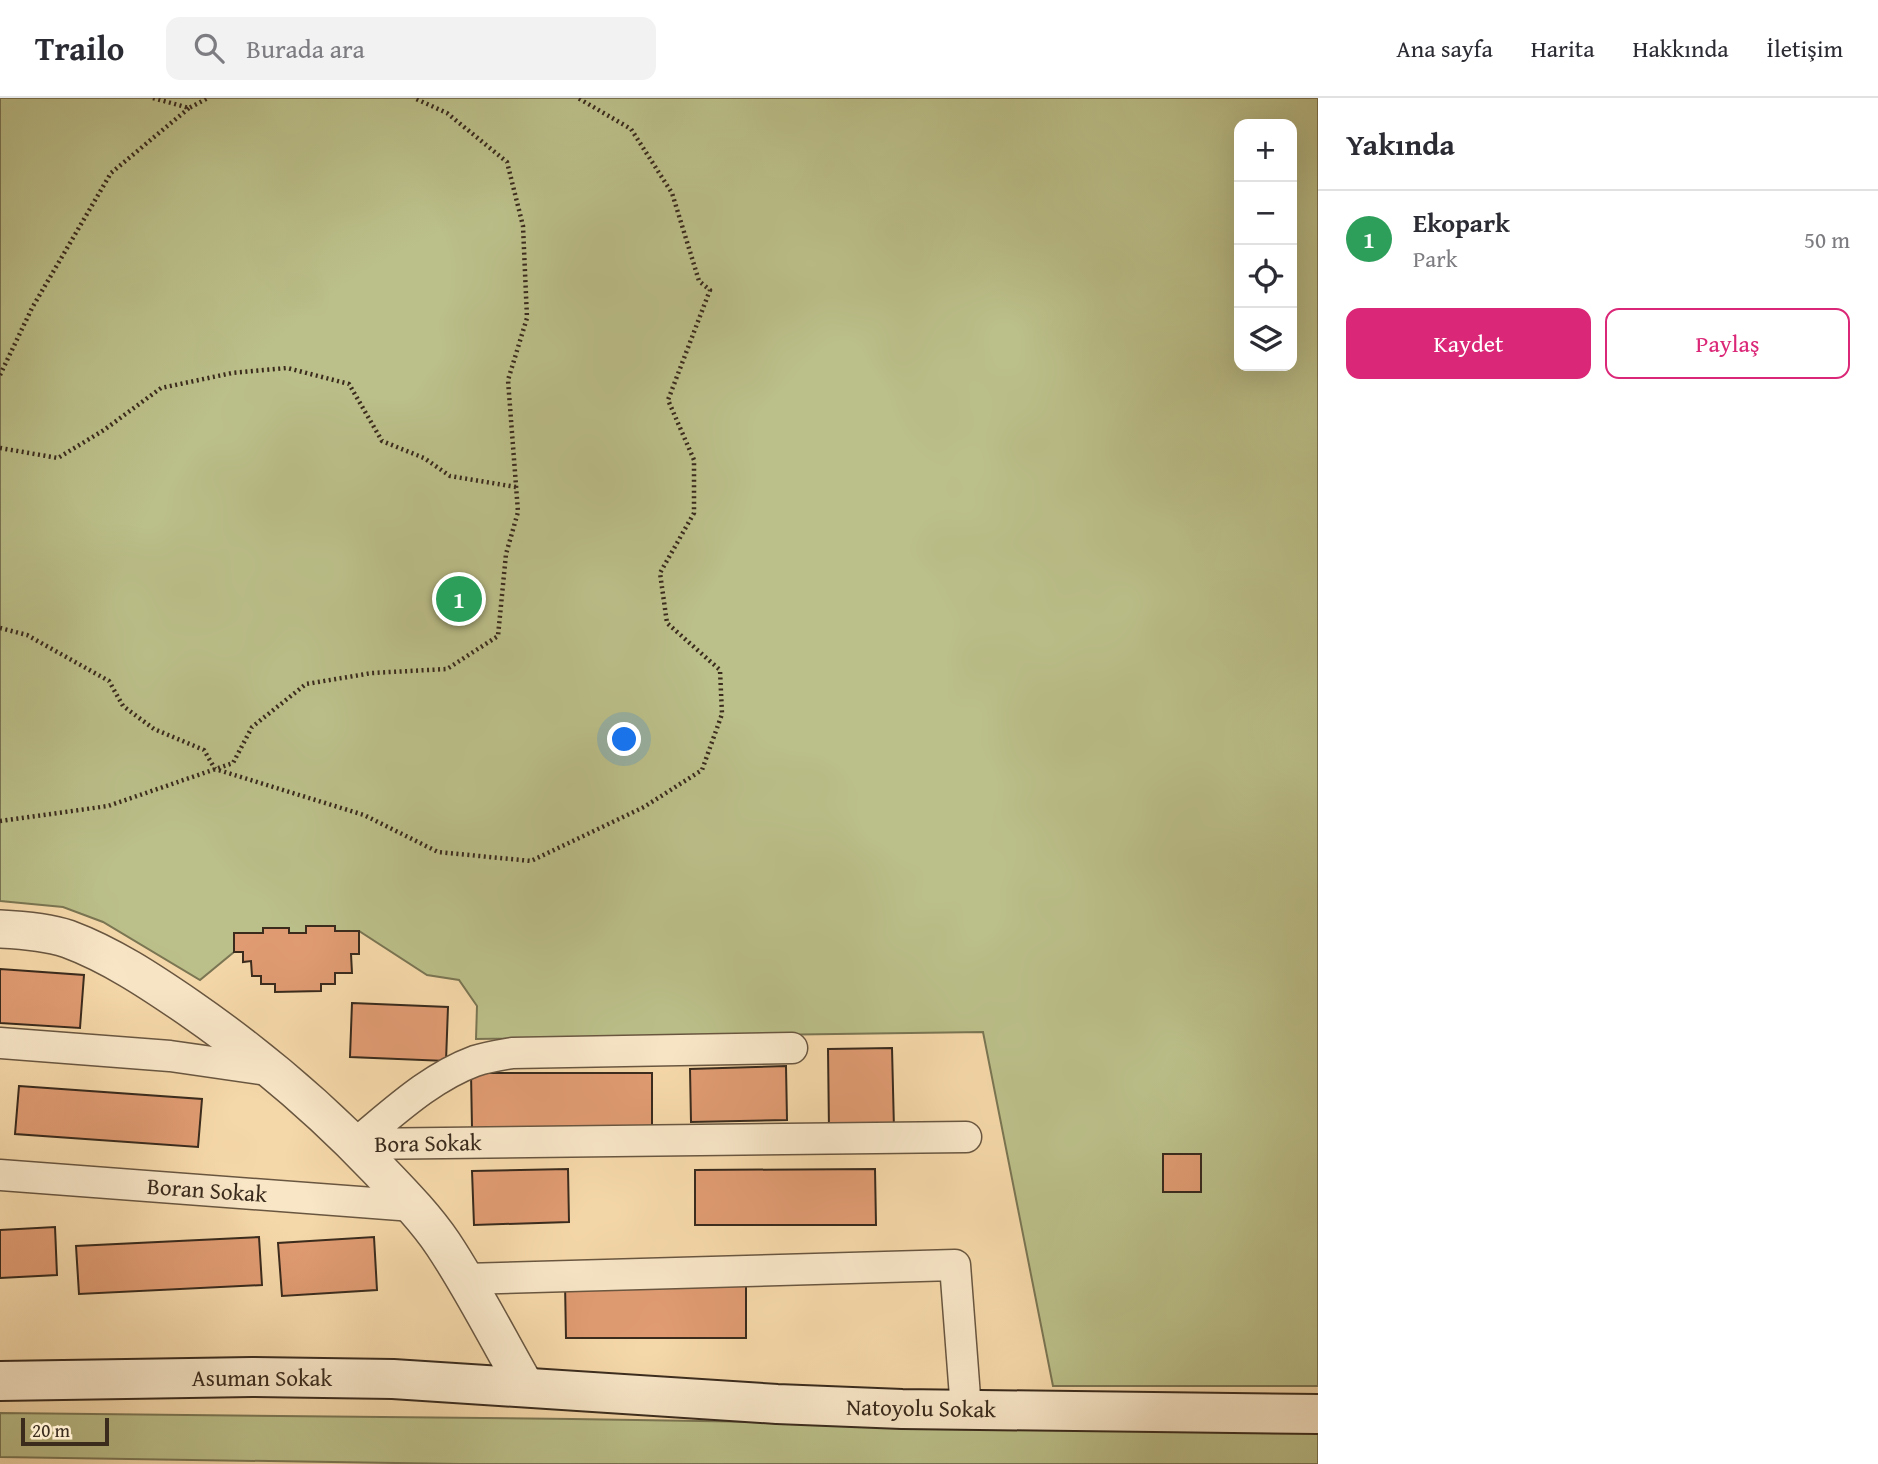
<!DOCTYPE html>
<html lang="tr">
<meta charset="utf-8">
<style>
:root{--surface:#fff;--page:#f2f2f3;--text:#2b2b33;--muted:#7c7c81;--line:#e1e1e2;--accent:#db2777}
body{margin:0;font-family:"Gentium Book Plus",serif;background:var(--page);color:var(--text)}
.controls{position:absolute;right:21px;top:21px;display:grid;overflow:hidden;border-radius:14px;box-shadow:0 7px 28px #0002}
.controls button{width:63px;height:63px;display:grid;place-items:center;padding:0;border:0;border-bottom:2px solid var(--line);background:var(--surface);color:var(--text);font:35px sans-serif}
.scale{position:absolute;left:21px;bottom:18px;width:88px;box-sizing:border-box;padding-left:7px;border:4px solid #3a2b1d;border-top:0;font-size:19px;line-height:24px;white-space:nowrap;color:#3a2b1d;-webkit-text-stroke:5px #f8e6c7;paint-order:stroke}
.you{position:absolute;left:625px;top:642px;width:24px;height:24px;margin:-18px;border:5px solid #fff;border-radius:50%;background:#1a73e8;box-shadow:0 0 0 10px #1a73e833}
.badge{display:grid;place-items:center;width:46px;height:46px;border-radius:50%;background:var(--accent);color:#fff;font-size:23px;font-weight:700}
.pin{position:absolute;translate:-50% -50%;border:4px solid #fff;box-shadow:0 2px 7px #0006}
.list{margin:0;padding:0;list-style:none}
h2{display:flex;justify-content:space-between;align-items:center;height:91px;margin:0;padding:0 28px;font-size:30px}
h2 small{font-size:23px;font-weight:400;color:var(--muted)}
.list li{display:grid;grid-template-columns:46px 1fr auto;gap:21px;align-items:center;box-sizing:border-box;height:98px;padding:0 28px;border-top:2px solid var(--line)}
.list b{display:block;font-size:26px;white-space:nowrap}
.list p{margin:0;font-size:23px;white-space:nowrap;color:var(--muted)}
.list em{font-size:23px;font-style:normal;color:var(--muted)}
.actions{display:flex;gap:14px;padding:21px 28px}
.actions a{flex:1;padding:16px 0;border:2px solid var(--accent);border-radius:14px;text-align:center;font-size:24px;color:var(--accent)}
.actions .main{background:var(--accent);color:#fff}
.icon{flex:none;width:38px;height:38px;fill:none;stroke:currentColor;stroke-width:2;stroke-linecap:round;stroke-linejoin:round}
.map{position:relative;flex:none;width:1318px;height:1366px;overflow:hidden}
header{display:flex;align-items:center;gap:42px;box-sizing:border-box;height:98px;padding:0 35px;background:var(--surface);border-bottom:2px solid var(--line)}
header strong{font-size:33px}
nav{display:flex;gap:38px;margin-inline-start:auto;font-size:24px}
.search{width:490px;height:63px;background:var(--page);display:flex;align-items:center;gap:18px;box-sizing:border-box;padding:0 24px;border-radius:14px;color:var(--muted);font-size:26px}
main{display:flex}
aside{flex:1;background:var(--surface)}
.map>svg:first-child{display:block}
.green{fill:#bbbf89;stroke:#7a7553;stroke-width:2;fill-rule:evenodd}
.building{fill:#e09b72;stroke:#3a2b1d;stroke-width:2}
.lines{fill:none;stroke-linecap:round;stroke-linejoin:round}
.minor-casing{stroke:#695640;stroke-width:33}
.tertiary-casing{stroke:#695640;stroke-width:40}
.secondary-casing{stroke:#3a2b1d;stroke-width:42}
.path{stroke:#3a2b1d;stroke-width:4.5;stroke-dasharray:2 3.5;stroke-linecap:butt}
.minor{stroke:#f8e6c7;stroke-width:30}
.tertiary{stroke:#f8e6c7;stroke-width:37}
.secondary{stroke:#f8e6c7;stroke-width:38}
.labels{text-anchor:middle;stroke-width:7;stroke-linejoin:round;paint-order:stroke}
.street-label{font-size:23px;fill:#3a2b1d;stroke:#f8e6c7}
</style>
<header>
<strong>Trailo</strong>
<div class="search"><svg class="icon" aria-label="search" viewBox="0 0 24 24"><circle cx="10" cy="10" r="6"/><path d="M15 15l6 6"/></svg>Burada ara</div>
<nav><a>Ana sayfa</a><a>Harita</a><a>Hakkında</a><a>İletişim</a></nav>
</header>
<main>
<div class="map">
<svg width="1318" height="1366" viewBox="0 0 1318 1366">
<rect width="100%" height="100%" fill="#f5d8a9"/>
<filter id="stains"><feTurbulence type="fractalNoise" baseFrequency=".00286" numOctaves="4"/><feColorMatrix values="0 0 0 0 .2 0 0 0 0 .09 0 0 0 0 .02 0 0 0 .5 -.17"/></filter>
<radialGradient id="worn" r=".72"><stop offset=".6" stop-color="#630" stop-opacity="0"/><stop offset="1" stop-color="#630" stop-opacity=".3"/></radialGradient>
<!-- green -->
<path class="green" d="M0,0H1318V1288H1053L983,934L476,941L477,908L459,882L427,877L359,833H335V828H307L306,835H289V830H263V835H234V854L200,882L103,824L63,809L0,803ZM1239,26H1292V268H1239Z
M0,1315L572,1321L1318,1333V1366H460L0,1359Z"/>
<!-- building -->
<path class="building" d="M306,828H335V833H359V856H351L352,875H335V886H321V893L275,894V886H261V878H252L251,863L243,864V854H234V835H263V830H289V835H306Z
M0,871L84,877L80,930L0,925Z
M352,905L448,909L446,963L350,959Z
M892,950L894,1031L829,1032L828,951Z
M786,968L787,1022L691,1024L690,971Z
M471,975H652V1030H472Z
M19,988L202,1001L198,1049L15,1036Z
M1163,1056H1201V1094H1163Z
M568,1071L569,1124L474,1127L472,1073Z
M875,1071L876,1127H695V1072Z
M55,1129L57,1177L0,1180V1132Z
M259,1139L262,1187L79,1196L76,1148Z
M374,1139L377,1192L282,1198L278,1145Z
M565,1185H746V1240H566Z"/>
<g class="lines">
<!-- minor casing -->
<g class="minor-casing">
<path id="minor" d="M0,945L170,958L275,973
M355,1046L966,1039
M355,1046C392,1016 429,980 475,963C487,959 500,957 512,955L792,950
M0,1077L413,1108
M464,1181L955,1167L966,1312"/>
</g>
<!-- tertiary casing -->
<g class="tertiary-casing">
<path id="tertiary" d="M0,831C22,832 47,834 68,841C111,857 150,883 188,909C256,956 319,1009 377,1070C400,1094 424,1118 443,1146C473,1191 498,1241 525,1288"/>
</g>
<!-- secondary casing -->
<g class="secondary-casing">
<path id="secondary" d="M0,1283L252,1279L393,1281L777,1306L902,1311L1318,1316"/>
</g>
<!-- path -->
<path class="path" d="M153,0L189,10L208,0
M0,277L32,210L111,75L189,10
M0,350L58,360L104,332L161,290L232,275L287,270L349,286L382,343L424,360L450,378L516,389
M0,530L27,537L109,583L123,608L154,631L204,652L215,671L364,717L438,754L531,763L644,709L702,672L722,616L720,572L667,525L660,475L694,415V362L668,302L710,192L699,183L672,95L631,31L578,0
M0,723L108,708L233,665L252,629L306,586L372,575L447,571L498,538L506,456L518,414L508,282L527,220L523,128L507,64L447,15L414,0"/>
<!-- minor -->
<use href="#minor" class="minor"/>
<!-- tertiary -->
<use href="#tertiary" class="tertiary"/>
<!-- secondary -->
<use href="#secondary" class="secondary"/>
</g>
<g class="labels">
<!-- street labels -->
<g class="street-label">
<text transform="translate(428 1045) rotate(-1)" y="8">Bora Sokak</text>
<text transform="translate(207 1092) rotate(4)" y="8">Boran Sokak</text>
<text x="262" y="1288">Asuman Sokak</text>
<text transform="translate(921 1310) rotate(1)" y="8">Natoyolu Sokak</text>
</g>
</g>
<rect width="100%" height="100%" filter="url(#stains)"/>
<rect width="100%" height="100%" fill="url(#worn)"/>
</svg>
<div class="controls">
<button>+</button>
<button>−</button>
<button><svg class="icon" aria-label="locate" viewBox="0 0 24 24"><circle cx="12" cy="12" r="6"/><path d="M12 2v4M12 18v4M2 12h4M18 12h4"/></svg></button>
<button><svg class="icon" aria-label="layers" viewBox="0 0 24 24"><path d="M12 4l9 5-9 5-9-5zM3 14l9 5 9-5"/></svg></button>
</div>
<div class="scale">20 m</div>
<div class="you"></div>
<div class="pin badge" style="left:459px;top:501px;background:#2e9e5b">1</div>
</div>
<aside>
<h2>Yakında<small></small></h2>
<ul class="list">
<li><span class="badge" style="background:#2e9e5b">1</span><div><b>Ekopark</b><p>Park</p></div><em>50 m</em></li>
</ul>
<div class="actions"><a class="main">Kaydet</a><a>Paylaş</a></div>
</aside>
</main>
